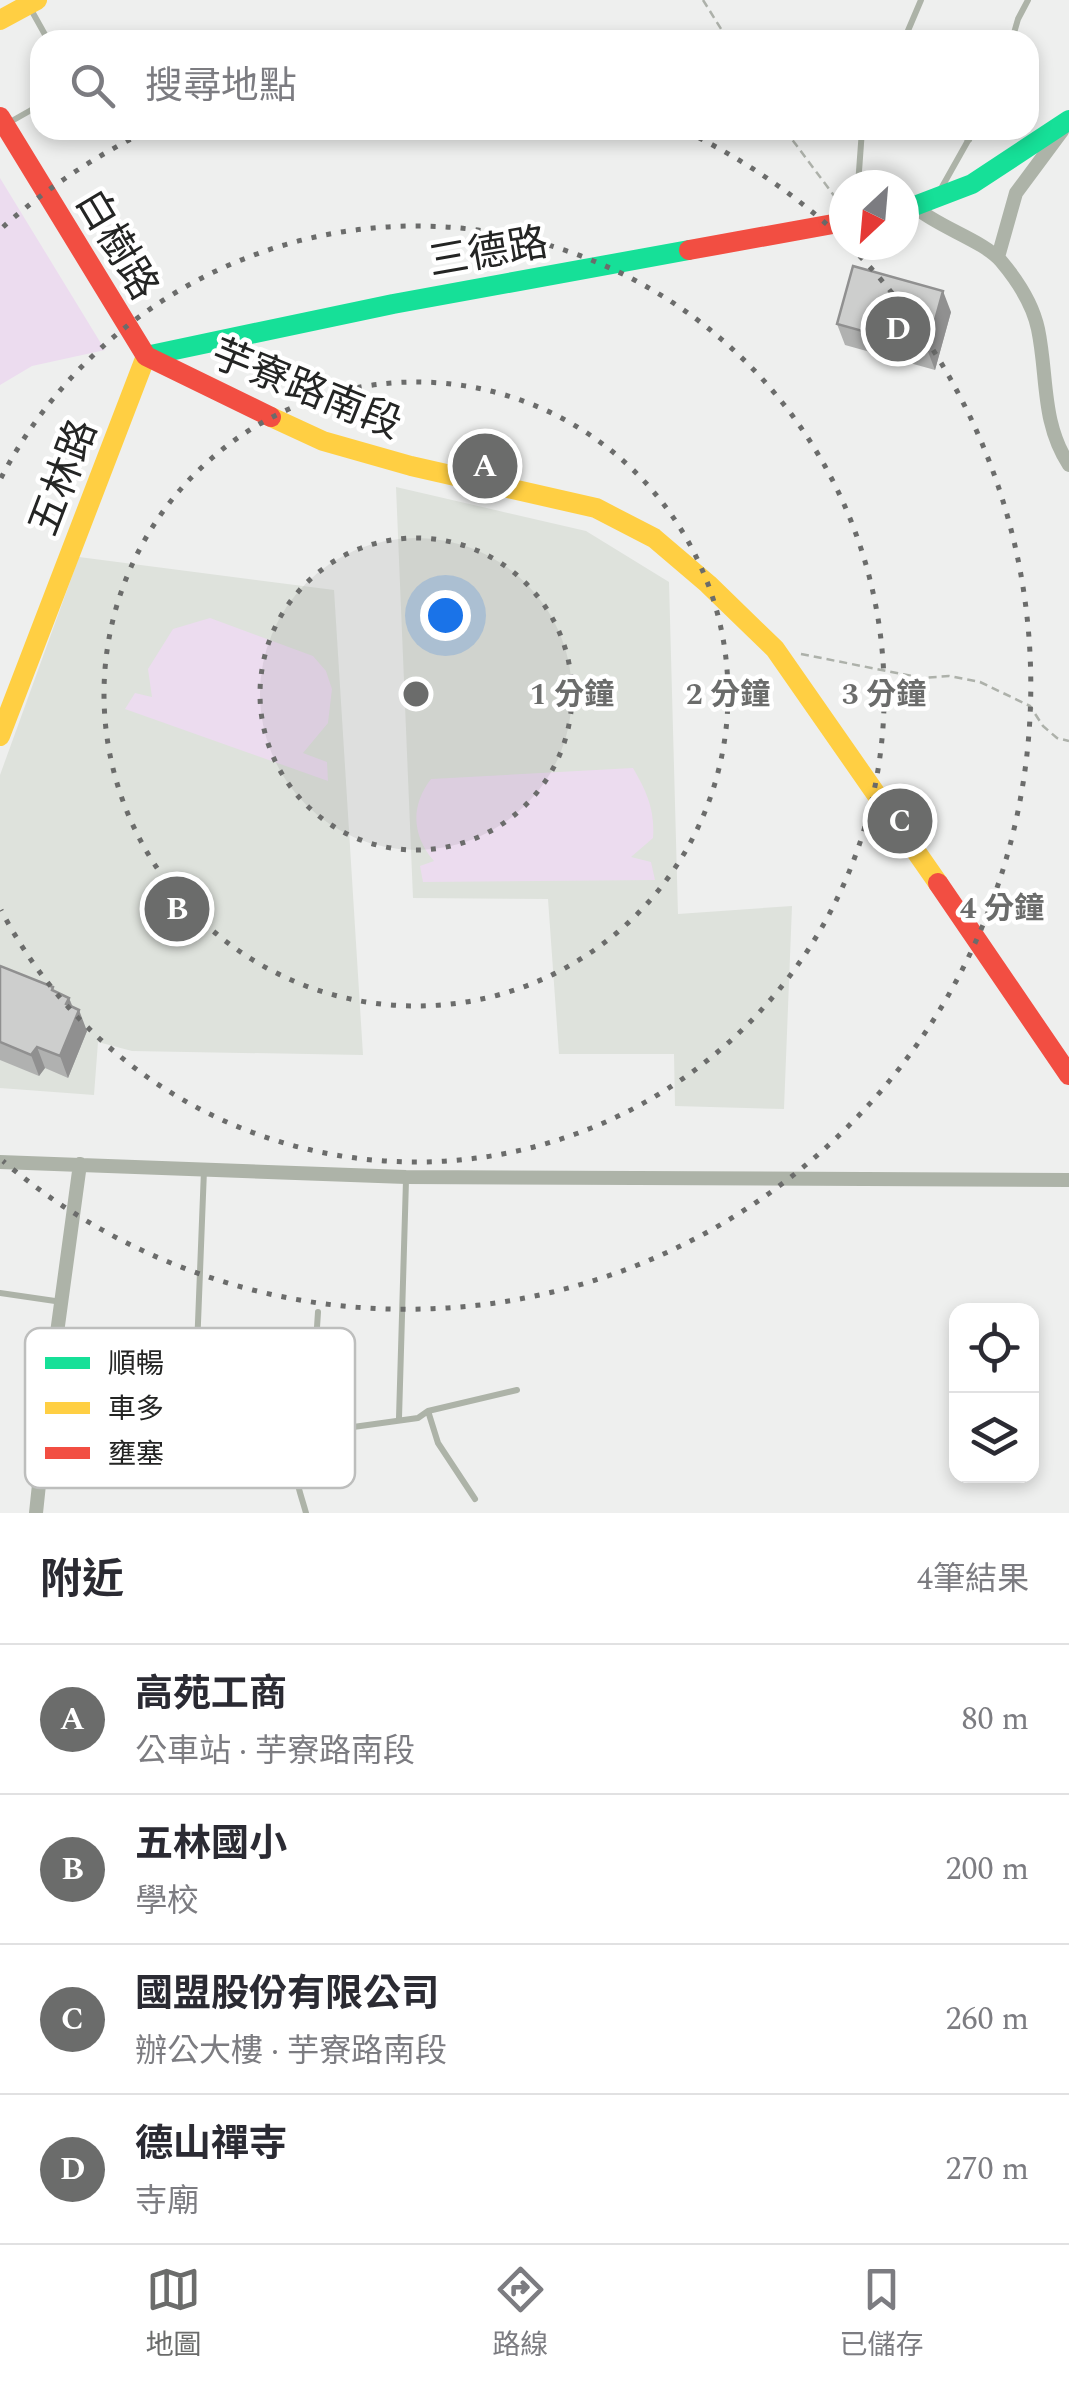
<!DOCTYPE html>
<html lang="zh-TW">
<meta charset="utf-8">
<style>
:root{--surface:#fff;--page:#f2f2f3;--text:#2b2b33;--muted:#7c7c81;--line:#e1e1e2;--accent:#6b6c6b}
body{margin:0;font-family:Spectral,"Noto Sans TC",serif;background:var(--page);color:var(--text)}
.controls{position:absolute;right:30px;bottom:30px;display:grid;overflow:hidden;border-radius:20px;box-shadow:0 5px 15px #0003}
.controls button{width:90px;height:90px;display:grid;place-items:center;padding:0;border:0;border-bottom:2px solid var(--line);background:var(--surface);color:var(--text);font:50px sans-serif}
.compass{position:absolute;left:829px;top:170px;width:90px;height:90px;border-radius:50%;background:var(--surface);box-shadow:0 5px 15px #0003;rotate:206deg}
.you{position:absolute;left:445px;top:615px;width:35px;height:35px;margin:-25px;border:8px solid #fff;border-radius:50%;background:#1a73e8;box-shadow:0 0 0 15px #1a73e833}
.badge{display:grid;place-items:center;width:65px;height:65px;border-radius:50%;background:var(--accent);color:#fff;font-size:32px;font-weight:700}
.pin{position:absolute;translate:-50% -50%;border:5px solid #fff;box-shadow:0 2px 10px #0006}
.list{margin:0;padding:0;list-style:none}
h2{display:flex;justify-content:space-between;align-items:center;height:130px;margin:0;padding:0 40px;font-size:42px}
h2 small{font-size:32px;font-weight:400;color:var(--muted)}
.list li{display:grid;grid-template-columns:65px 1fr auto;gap:30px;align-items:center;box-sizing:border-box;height:150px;padding:0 40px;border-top:2px solid var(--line)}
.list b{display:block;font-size:38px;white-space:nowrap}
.list p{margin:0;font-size:32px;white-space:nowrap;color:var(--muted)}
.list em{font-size:32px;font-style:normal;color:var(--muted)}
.icon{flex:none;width:55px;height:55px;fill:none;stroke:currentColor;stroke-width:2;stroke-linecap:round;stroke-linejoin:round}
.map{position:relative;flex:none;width:1069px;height:1513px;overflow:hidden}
.search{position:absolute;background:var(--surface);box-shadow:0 5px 15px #0003;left:30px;right:30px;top:30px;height:110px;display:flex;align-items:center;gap:25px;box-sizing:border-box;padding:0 35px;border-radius:30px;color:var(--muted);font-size:38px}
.sheet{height:730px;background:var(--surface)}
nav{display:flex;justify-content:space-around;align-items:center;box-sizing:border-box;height:140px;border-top:2px solid var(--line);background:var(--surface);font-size:28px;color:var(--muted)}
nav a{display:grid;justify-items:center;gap:5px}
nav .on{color:var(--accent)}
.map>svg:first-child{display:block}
.built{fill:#dee2dc}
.green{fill:#ecdcef}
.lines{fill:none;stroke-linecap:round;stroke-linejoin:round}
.path{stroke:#adb1aa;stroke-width:2.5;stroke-dasharray:8 5;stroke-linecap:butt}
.lane{stroke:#adb3a8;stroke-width:6}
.street{stroke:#adb3a8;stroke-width:14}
.fast{stroke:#16e098;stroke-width:20}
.slow{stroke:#ffcf43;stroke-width:20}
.jam{stroke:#f24e42;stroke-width:20}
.wall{fill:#b0b1b0}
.shaded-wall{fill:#909090}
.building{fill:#cdcecd;stroke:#909090;stroke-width:2.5}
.ring{fill:none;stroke:#6b6c6b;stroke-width:5;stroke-dasharray:5 10}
.labels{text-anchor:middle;stroke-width:9;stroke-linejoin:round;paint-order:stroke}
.street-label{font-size:40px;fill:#242524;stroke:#fff}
.key{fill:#fff;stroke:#bdbebd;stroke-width:2.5}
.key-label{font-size:28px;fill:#242524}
.centre{fill:#6b6c6b;stroke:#fff;stroke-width:5}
.ring-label{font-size:30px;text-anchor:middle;font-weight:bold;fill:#6b6c6b;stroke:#fff;stroke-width:9;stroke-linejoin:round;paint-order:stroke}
</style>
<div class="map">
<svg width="1069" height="1513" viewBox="0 0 1069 1513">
<rect width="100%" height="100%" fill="#eeefee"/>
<!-- built -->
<path class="built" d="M396,487L586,531L669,582L678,914L792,906L784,1109L675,1106L674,1054H559L548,899L413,898Z
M79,557L334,590L363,1055L132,1051L98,1042L94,1095L0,1088V775Z"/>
<!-- green -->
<path class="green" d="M0,178L105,350L32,366L0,385Z
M210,618L313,656L326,671L332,689L328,723L303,753L327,762L328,781L125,709L135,693L152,697L148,669L173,629Z
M633,768C647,792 655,810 653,838L631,857L651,862L655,880L423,882L420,866L434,861C412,836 410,806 431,779Z"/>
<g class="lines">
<!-- path -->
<path class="path" d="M703,0L728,40
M785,130L841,205
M801,654L922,678L949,676L980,682L1030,706L1043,726L1057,738L1069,741"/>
<!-- lane -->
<path class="lane" d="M29,6L48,40
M904,40L921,0
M1012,40L1018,19L1028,0
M10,122L40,105
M955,130L969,140
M858,185L862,130
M938,194L974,130
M0,1293L62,1302
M49,1399L188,1420L195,1399L204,1170
M428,1411L438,1443L475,1499
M399,1418L406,1180
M310,1433L318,1312
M306,1513C298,1483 283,1455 310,1433L418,1418L428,1411L517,1390"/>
<!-- street -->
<path class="street" d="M915,207C938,227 984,241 1001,261C1017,280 1033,305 1038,329C1048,377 1041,422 1069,465
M998,257L1016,193L1062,131
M0,1162L406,1177L1069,1180
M36,1513L48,1399L80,1164"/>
<!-- fast -->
<path class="fast" d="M904,210L972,184L1069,120
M146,356L393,304L689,250"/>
<!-- slow -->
<path class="slow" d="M0,20L37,0
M271,417L323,441L411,466L596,508L654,538L708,584L775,649L938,883
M0,736L146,356"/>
<!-- jam -->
<path class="jam" d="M0,117L146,356L271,417
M689,250L844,222
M938,883L1069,1075"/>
</g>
<!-- wall -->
<path class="wall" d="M951,312L935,370L845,345L837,324Z
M0,966L53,987L54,992L69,998L73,1007L87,1031L68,1078L45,1068L39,1076L0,1060Z"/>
<!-- shaded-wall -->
<path class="shaded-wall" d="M943,291L951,312L935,370L927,349Z
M69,998L76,1017L79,1010L87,1031L68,1078L60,1056L66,1004Z
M37,1047L45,1068L39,1076L31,1055Z"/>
<!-- building -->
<path class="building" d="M853,266L943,291L927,349L837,324Z
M0,966L53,987L52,990L69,998L66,1004L79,1010L60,1056L37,1047L31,1055L0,1042Z"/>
<!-- distance rings -->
<circle cx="416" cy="694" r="156" fill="#6b6c6b" fill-opacity=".12"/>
<g class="ring">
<circle cx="416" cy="694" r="156"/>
<circle cx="416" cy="694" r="312"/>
<path d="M1 478A468 468 0 1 1 1 910"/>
<path d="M3 227A624 624 0 0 1 147 131M685 131A624 624 0 0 1 842 238M849 245A624 624 0 0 1 3 1161"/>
</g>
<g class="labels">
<!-- street labels -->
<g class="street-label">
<text transform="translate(118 244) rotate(59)" y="14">白樹路</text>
<text transform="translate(488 251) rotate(-10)" y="14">三德路</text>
<text transform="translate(307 388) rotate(22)" y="14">芋寮路南段</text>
<text transform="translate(62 477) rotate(-69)" y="14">五林路</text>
</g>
</g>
<!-- legend -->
<rect x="25" y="1328" width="330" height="160" rx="15" class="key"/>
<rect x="45" y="1357" width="45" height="12" fill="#16e098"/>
<rect x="45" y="1402" width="45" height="12" fill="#ffcf43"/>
<rect x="45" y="1447" width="45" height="12" fill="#f24e42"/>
<g class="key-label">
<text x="108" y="1373">順暢</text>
<text x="108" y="1418">車多</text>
<text x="108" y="1463">壅塞</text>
</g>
<circle cx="416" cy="694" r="15" class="centre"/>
<g class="ring-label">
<text x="572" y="704">1 分鐘</text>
<text x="728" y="704">2 分鐘</text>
<text x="884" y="704">3 分鐘</text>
<text x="1002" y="918">4 分鐘</text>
</g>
</svg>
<div class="controls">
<button><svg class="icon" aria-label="locate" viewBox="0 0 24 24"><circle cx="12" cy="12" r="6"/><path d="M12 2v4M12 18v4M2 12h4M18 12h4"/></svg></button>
<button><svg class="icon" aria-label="layers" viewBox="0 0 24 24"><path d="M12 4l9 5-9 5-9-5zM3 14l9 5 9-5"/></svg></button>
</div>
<svg class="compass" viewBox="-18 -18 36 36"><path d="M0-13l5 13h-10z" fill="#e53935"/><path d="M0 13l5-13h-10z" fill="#7c7c81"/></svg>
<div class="you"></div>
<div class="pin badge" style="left:485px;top:466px">A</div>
<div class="pin badge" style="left:177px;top:909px">B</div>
<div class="pin badge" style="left:900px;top:821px">C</div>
<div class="pin badge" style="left:898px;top:329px">D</div>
<div class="search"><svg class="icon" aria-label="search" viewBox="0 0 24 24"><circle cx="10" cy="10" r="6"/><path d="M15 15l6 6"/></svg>搜尋地點</div>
</div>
<section class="sheet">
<h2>附近<small>4筆結果</small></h2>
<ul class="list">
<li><span class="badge">A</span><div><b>高苑工商</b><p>公車站 · 芋寮路南段</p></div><em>80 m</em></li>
<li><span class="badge">B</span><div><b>五林國小</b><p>學校</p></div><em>200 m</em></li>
<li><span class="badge">C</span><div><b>國盟股份有限公司</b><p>辦公大樓 · 芋寮路南段</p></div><em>260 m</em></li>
<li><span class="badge">D</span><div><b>德山禪寺</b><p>寺廟</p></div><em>270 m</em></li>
</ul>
</section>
<nav>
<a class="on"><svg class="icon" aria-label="map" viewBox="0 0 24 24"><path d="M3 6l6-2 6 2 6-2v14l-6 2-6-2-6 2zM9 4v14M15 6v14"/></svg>地圖</a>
<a><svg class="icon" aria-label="directions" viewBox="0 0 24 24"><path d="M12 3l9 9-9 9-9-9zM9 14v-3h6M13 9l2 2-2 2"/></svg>路線</a>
<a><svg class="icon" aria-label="saved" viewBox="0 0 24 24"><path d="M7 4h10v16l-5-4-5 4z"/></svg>已儲存</a>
</nav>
